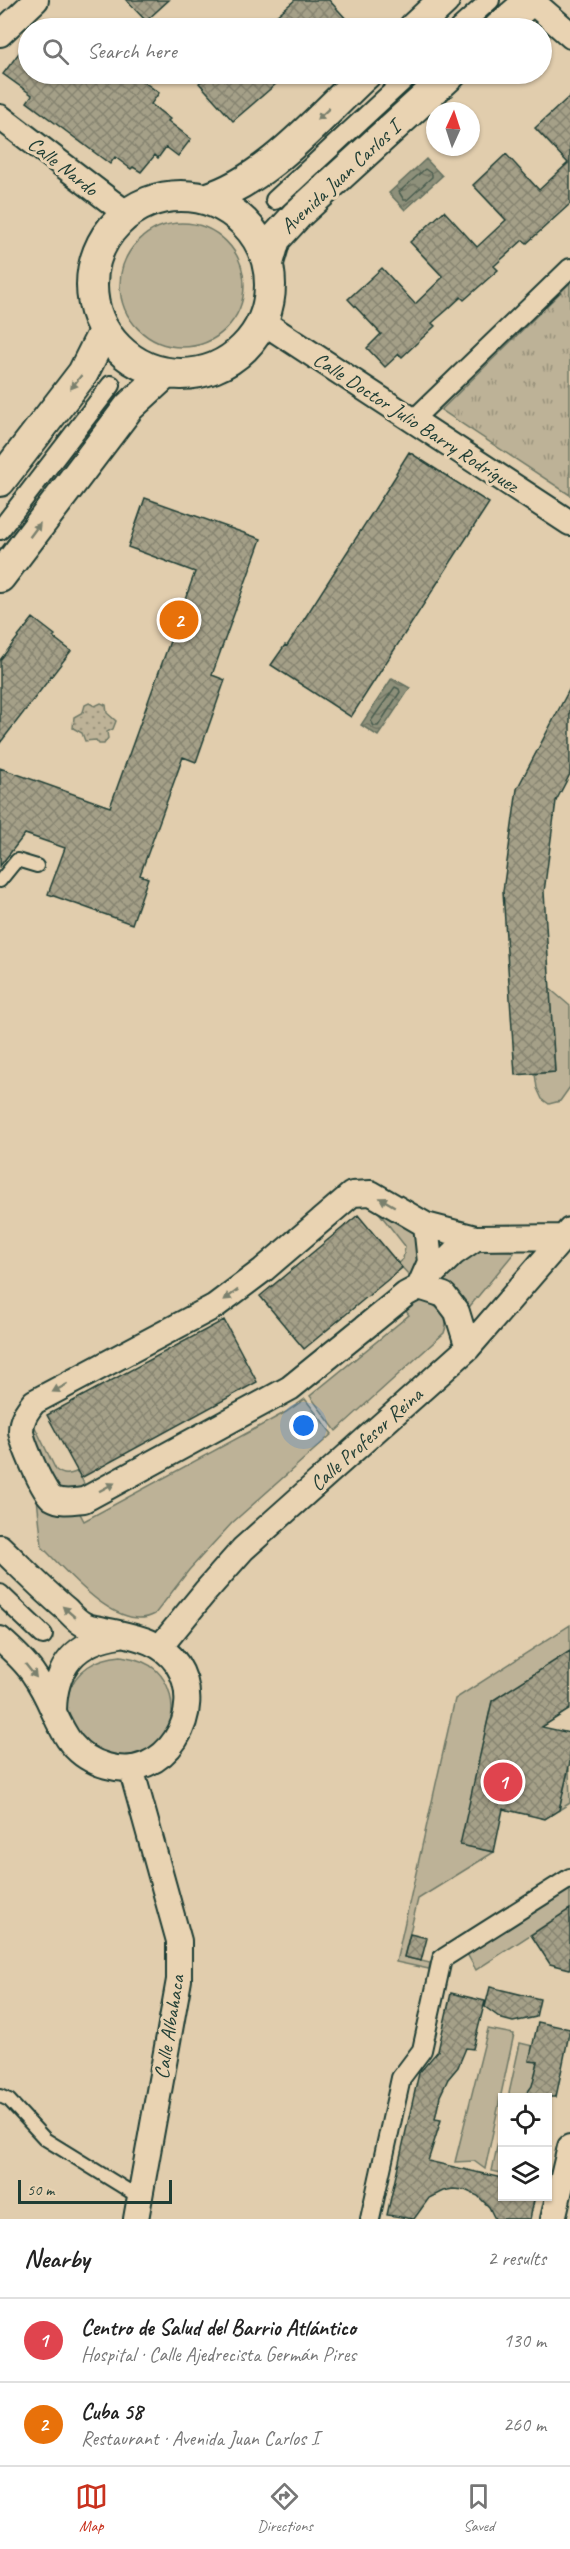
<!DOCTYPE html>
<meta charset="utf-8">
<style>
:root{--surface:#fff;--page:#f6f6f6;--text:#222;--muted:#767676;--line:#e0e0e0;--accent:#c8321e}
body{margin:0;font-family:Caveat,sans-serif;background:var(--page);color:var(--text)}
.controls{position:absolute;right:18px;bottom:18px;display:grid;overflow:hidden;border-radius:0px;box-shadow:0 2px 4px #0004}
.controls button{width:54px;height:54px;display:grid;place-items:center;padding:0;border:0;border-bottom:2px solid var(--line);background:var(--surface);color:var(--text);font:30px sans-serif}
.compass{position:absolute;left:426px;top:102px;width:54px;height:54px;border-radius:50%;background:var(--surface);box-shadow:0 2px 4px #0004;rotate:3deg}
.scale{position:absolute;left:18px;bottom:15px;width:154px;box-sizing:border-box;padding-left:6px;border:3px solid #1f3d34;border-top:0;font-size:16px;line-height:21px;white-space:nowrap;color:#1f3d34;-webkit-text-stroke:4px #e9d3b2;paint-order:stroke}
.you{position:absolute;left:304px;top:1426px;width:21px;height:21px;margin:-15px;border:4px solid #fff;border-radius:50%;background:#1a73e8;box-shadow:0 0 0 9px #1a73e833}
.badge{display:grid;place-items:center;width:39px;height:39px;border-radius:50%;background:var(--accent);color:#fff;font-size:20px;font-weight:700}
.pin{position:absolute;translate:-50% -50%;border:3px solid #fff;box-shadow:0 2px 6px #0006}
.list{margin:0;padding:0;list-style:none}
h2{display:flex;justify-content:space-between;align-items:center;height:78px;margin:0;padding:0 24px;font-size:26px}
h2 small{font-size:20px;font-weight:400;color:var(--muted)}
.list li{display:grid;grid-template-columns:39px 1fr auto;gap:18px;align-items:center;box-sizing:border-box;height:84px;padding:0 24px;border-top:2px solid var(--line)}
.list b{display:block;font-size:22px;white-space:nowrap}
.list p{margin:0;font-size:20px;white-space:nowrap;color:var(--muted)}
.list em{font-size:20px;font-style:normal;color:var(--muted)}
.icon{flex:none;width:33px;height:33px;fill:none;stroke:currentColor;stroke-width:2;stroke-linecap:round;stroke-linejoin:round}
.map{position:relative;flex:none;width:570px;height:2219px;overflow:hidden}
.search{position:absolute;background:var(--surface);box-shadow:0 2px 4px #0004;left:18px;right:18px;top:18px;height:66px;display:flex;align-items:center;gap:15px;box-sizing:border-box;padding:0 21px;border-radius:33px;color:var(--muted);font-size:22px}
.sheet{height:246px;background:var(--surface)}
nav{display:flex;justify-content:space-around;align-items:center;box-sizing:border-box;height:84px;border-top:2px solid var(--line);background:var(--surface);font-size:16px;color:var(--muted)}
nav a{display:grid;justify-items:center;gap:3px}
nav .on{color:var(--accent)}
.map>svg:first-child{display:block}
.grass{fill:url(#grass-tufts);stroke:#6e7866;stroke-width:1.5}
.park{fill:url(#park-dots);stroke:#6e7866;stroke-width:1.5}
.garden{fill:#bdb297;stroke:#6e7866;stroke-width:1.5}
.water{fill:url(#water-waves);stroke:#626f5e;stroke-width:1.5}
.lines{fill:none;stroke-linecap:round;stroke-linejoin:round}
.shore{stroke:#4b5e50;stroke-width:1.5}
.building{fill:url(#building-cross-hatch);stroke:#1f3d34;stroke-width:1.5}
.service-casing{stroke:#1f3d34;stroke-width:16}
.pedestrian-casing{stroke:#1f3d34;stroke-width:22}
.minor-casing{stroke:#1f3d34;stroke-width:28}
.tertiary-casing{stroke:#1f3d34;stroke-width:34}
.service{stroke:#e9d3b2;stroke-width:12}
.pedestrian{stroke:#e9d3b2;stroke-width:18}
.minor{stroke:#e9d3b2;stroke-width:24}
.tertiary{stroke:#e9d3b2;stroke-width:30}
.oneway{fill:#7a806d}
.labels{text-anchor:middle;stroke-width:6;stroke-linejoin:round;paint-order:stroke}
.street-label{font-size:21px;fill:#1f3d34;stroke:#e9d3b2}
</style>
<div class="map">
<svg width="570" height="2219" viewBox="0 0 570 2219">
<defs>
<pattern id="grass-tufts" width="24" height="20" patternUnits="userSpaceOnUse" patternTransform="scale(1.5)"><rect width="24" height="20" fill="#bdb297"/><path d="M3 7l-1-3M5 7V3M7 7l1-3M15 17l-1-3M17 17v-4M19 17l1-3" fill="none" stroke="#99927c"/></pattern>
<pattern id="park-dots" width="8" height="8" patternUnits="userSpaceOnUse" patternTransform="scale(1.5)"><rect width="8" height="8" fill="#bdb297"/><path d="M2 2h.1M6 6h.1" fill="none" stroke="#99927c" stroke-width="1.8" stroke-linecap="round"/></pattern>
<pattern id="water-waves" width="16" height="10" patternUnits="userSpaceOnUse" patternTransform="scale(1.5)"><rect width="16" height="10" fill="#8e907a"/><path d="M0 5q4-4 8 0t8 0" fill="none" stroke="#737765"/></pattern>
<pattern id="building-cross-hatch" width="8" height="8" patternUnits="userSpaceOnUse" patternTransform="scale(1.5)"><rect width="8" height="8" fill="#a5a088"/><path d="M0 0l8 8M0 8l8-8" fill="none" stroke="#868470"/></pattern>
</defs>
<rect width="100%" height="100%" fill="#e1cdad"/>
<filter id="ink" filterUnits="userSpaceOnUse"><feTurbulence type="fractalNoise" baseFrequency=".0167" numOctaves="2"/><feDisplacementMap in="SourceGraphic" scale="12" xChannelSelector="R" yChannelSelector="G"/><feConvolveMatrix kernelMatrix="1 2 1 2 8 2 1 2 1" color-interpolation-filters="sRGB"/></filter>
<g filter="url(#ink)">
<!-- grass -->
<path class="grass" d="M570,283V495L441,410Z"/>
<!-- park -->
<path class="park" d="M89,703L95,706L101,703L106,705L107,713L116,721L113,729L107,732L108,738L104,744H99L96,740L85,741L82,733L73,728L74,717L83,712L85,705Z"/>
<!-- garden -->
<path class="garden" d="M120 285a62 62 0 1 1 124 0a62 62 0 1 1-124 0Z
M549,988L570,1006V1087L560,1101L549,1104L542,1099L537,1088L535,1074L555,1072Z
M369,1200L419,1228L418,1268L409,1275L398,1263L403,1259L405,1246Z
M478,1249L511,1251L514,1253L465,1312L442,1284L439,1275Z
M421,1300C437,1305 451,1315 444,1333L336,1431L310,1396L409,1315L403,1307L415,1301Z
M305,1399L332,1434L232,1523L189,1570L155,1614C118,1635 66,1570 42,1547L37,1498L77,1508L84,1521L286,1412Z
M32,1421L56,1470C64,1476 69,1475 78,1471L85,1486L73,1492L54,1488L29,1425Z
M570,1625V1651L492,1701L461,1845L494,1852L418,1899L404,1957L430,1963L429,1969L396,1962L455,1699Z
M121,1656C134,1658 146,1661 156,1670C183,1696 175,1747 137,1759C127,1762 111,1759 100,1759C92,1749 70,1729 67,1718C64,1711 66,1702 68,1695C75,1669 97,1658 121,1656Z
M569,1768L570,1803L559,1810Z
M570,1885V1909L476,1970L466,1952Z
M488,2029L514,2034L485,2169L474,2161L455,2162Z
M520,2043L537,2047L532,2050L529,2060L538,2062L531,2091L526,2097L508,2098Z
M502,2123V2173L492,2171Z"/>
<!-- water -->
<path class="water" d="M426,159L442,176L405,210L389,193Z
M392,678L410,688L378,736L361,725Z"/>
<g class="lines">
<!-- shore -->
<path class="shore" d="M425,169L432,174V177L407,200H404L399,192Z
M395,687L399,689L400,692L378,726H374L371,721Z"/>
</g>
<!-- building -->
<path class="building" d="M126,0H169L146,21Z
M295,0H329L348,21L340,28H262Z
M28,41V74H133L159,93L151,104L170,119L168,121L191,139L178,156L166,147L158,158L155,155L141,172L133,167L131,169L115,157L110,164L27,102L32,95L3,74Z
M210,74H267L276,84L233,121L199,83Z
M570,96V204L527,243L523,240L494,266L498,270L464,300L461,297L447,310L432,323L435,326L402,357L399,354L385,367L367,348L381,334L348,299L382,268L415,304L443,277L410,242L444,211L477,247L491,234L506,220L473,185L506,154L539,190L568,163L535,128Z
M409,452L489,503L351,717L271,665L285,645L287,646L397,474L396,473Z
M145,498L261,539L212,675L225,680L196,762L183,757L140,875L148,878L132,924L48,894L65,848L25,834L0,866V768L110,807L195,572L128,547Z
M33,618L55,635L53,637L71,651L0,743V660Z
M570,688V774L556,801L544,892L555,1072L515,1075L503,891L517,789Z
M358,1215L402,1268L304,1349L260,1296Z
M224,1320L257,1382L81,1478L47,1415Z
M570,1651V1709L542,1727L570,1733V1762L559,1810L545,1819L503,1809L494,1852L460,1845L492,1701Z
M570,1909V1969L550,1964L531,1935Z
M410,1934L427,1938L421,1961L404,1957Z
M490,1987L540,1999L536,2017L513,2022L502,2019L485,2007Z
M451,1993L485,2001L473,2049L466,2048L458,2067L448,2079L440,2096L435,2119L441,2120L428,2161L502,2178V2196H535L530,2219H495L489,2207L478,2196L465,2190L453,2189L443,2191L429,2198L414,2219L387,2215L419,2073L438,2051Z
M538,2022L570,2029L556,2097H524L532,2086L538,2062L529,2061Z"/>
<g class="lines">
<!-- service casing -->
<g class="service-casing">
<path id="service" d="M540,0L570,26
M0,881L17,860L37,866
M0,2096L9,2100L45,2139L139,2197"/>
</g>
<!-- pedestrian casing -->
<g class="pedestrian-casing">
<path id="pedestrian" d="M528,2L570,39
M459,28L490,0
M275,200L411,74
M413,420L570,268
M0,530L111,385
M0,1594L43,1635
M370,2219L401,2078L422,2050L442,1959L570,1878"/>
</g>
<!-- minor casing -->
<g class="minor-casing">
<path id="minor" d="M0,34L36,0
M0,117L127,214
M263,322L570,523
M426,1225L476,1238L563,1237
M423,1283L454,1253L476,1238
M419,1287L430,1262L426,1225L371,1193L352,1194L263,1270L215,1306L34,1402C27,1411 21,1419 21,1431C22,1442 43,1492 52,1498C62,1504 73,1501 84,1500L290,1388L406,1294L419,1287L444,1295L457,1312L468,1348
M0,1547C22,1568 43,1590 66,1609C71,1614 77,1621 83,1624C88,1627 95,1628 101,1629C128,1636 160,1638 177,1664C208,1712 165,1783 107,1766C58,1752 60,1711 34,1675C25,1661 12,1650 0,1639
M160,1647L205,1592L243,1549L468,1348L570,1230
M54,1710C55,1666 76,1641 120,1635
M131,1768L179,1941V1980L136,2219
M553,2219L570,2147"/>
</g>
<!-- tertiary casing -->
<g class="tertiary-casing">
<path id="tertiary" d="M414,28L444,0
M499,28L531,0
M92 285a89 89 0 1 1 178 0a89 89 0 1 1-178 0Z
M205,199C268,180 318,118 366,74
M268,263L275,239L297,215L451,74
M0,481L83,373L104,331
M0,577L129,407L166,373"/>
</g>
<!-- service -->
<use href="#service" class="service"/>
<!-- pedestrian -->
<use href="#pedestrian" class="pedestrian"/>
<!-- minor -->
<use href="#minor" class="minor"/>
<!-- tertiary -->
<use href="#tertiary" class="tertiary"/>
</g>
<!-- one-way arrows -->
<defs><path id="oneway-solid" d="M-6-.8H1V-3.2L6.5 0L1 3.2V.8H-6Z" transform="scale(1.5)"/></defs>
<g class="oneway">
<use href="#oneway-solid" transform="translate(323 114) rotate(137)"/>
<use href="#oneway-solid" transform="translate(76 382) rotate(128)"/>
<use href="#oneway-solid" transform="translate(35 530) rotate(-53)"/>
<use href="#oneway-solid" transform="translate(387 1202) rotate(-150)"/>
<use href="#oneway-solid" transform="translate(231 1295) rotate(143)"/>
<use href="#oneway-solid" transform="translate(60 1388) rotate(152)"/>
<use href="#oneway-solid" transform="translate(107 1487) rotate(-28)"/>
<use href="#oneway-solid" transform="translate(69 1612) rotate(-139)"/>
<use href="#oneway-solid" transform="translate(31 1671) rotate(51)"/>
</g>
</g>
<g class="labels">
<!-- street labels -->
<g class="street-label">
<text transform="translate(63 166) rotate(38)" y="7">Calle Nardo</text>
<text transform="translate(340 177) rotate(-43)" y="7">Avenida Juan Carlos I</text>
<text transform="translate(416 422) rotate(33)" y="7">Calle Doctor Julio Barry Rodríguez</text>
<text transform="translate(366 1439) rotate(-42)" y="7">Calle Profesor Reina</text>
<text transform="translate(169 2027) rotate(-81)" y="7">Calle Albahaca</text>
</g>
</g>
</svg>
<div class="controls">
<button><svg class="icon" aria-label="locate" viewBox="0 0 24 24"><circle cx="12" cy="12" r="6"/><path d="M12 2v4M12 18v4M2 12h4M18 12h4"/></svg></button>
<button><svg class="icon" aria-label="layers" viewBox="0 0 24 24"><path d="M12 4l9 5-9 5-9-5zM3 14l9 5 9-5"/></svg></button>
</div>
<svg class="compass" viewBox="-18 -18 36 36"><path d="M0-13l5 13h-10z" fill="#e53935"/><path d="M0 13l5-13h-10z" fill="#767676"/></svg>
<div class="scale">50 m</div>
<div class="you"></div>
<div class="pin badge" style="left:503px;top:1782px;background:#e0444e">1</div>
<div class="pin badge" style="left:179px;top:620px;background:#e8710a">2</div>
<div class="search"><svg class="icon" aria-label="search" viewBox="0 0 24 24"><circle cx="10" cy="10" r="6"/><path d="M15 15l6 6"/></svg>Search here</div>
</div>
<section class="sheet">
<h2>Nearby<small>2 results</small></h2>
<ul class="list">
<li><span class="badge" style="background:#e0444e">1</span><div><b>Centro de Salud del Barrio Atlántico</b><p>Hospital · Calle Ajedrecista Germán Pires</p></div><em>130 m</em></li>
<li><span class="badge" style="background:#e8710a">2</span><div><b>Cuba 58</b><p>Restaurant · Avenida Juan Carlos I</p></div><em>260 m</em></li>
</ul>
</section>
<nav>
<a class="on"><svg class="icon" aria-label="map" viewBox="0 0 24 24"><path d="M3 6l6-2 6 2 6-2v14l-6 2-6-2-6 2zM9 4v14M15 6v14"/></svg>Map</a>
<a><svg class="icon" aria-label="directions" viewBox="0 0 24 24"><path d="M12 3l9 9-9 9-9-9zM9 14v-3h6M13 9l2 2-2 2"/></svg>Directions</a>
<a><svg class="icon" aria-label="saved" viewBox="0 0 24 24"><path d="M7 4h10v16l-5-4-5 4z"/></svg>Saved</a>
</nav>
